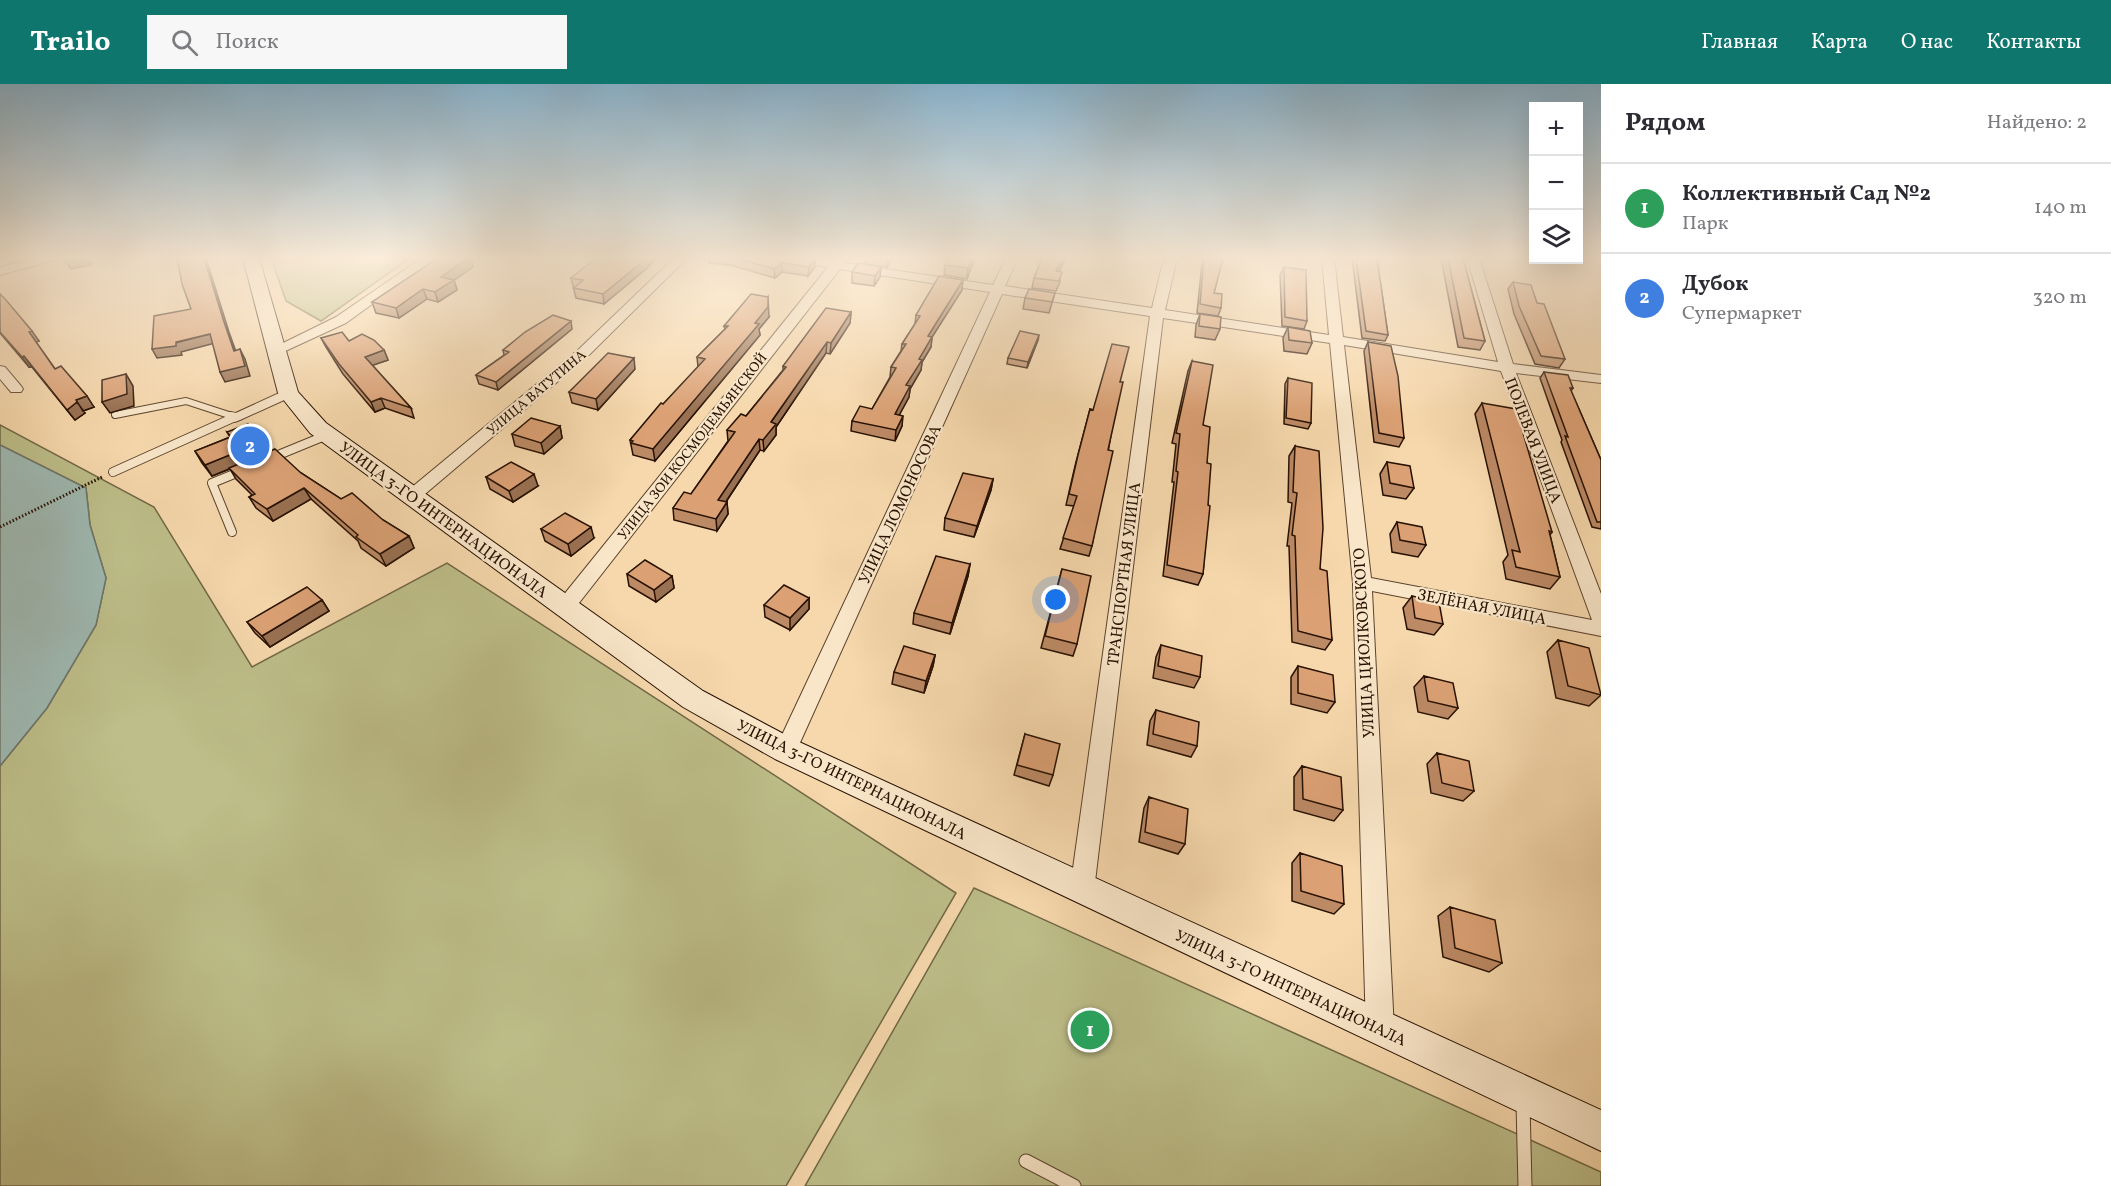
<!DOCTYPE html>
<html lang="ru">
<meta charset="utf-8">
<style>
:root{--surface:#fff;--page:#f7f7f7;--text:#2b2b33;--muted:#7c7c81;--line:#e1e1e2;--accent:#0f766e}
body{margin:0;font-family:Vollkorn,serif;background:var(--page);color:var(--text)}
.controls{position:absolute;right:18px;top:18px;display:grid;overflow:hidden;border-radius:0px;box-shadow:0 6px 24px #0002}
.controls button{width:54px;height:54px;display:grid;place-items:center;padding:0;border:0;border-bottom:2px solid var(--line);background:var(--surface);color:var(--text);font:30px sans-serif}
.you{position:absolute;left:1056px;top:516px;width:21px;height:21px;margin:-15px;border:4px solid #fff;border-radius:50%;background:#1a73e8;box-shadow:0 0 0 9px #1a73e833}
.badge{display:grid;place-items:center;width:39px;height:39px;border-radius:50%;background:var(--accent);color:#fff;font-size:20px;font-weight:700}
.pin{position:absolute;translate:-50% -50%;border:3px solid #fff;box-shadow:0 2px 6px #0006}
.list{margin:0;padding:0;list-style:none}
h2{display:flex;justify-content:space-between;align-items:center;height:78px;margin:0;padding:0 24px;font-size:26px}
h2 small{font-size:20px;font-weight:400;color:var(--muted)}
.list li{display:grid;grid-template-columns:39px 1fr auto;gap:18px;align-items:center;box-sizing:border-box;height:90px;padding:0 24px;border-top:2px solid var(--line)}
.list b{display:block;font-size:22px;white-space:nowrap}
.list p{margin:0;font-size:20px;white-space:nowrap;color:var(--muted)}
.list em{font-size:20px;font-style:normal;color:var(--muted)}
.icon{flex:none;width:33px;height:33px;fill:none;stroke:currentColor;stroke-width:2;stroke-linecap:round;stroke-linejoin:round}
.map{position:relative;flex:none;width:1601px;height:1102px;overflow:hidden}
header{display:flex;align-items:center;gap:36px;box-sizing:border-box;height:84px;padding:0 30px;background:var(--accent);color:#fff}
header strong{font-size:28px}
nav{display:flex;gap:33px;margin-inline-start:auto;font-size:21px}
.search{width:420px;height:54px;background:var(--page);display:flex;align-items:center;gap:15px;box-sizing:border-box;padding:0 21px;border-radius:0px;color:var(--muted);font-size:22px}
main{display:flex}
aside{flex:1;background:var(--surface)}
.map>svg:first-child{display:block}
.green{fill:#bdbe89;stroke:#726845;stroke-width:1.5}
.water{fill:#9eb8b1;stroke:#6e756b;stroke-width:1.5}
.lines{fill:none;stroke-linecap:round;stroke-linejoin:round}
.service-far2-casing{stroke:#5b432c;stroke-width:8}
.service-far1-casing{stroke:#5b432c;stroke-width:10}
.service-casing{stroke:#5b432c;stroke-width:15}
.minor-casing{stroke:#5b432c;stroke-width:2}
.secondary-casing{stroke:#271101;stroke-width:2}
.path{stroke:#271101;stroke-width:3;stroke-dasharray:1.5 2;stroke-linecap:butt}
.service-far2{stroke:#f9e6c9;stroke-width:6}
.service-far1{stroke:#f9e6c9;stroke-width:8}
.service{stroke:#f9e6c9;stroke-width:13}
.minor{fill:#f9e6c9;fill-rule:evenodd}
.secondary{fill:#f9e6c9;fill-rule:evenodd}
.wall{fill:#bc8a65;stroke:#271101;stroke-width:1.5}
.shaded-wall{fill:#997152;stroke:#271101;stroke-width:1.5}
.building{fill:#dba175;stroke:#271101;stroke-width:1.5}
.labels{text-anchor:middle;stroke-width:4.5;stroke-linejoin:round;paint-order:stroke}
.far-street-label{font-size:14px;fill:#271101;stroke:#f9e6c9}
.street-label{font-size:16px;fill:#271101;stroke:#f9e6c9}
</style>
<header>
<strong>Trailo</strong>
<div class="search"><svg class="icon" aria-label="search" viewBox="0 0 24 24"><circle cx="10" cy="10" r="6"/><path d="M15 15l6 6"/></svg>Поиск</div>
<nav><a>Главная</a><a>Карта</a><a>О нас</a><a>Контакты</a></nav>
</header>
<main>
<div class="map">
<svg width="1601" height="1102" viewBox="0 0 1601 1102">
<rect width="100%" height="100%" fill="#f6d8ac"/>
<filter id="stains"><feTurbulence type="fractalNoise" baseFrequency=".00333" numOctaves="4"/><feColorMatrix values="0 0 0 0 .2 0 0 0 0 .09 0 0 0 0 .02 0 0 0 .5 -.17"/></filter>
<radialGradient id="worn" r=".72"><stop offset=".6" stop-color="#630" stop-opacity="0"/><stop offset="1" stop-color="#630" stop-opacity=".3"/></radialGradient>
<!-- green -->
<path class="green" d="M271,174H410L321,237L286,217Z
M0,341L154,423L252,583L447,479L956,809L786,1102H0V682L47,624L96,541L106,494L90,441L86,404L0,361Z
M974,804L1601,1088V1102H805Z"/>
<!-- water -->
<path class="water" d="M0,361L86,404L90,441L106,494L96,541L47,624L0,682Z"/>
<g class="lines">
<!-- service-far2 casing -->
<g class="service-far2-casing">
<path id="service-far2" d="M115,331L186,317L235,333"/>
</g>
<!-- service-far1 casing -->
<g class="service-far1-casing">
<path id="service-far1" d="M231,332L235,333
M271,374L327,351
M113,388L235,333
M232,448L212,399L244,386"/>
</g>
<!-- service casing -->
<g class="service-casing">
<path id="service" d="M1523,1020L1525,1102
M1026,1077L1074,1102"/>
</g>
<!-- minor casing -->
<g class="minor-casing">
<path id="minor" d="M40,174H62L0,191V183Z
M422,174H436L346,239L281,269L276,270L269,266L336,233Z
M674,174H687L589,271L418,416H406L404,412L406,408L579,265Z
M784,174L833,177L836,174H848L845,179L993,201L1006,174H1018L1005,202L1152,224L1162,182L1167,174H1177L1165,226L1329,251L1322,174H1334L1343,253L1498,278L1467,174H1479L1513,280L1601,291V299L1516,289L1601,510V552L1372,507L1394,946L1390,956L1380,960L1370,956L1366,946L1353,499L1330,259L1163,234L1094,806L1091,814L1082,817L1073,814L1070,806L1150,232L1002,210L794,672L786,675L778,672L775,666L990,208L840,185L572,528H558L556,523L558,518L828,183L790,178ZM1344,261L1501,287L1592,536L1371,494Z
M0,282L5,283L21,302L23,305L21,308H11L0,295Z
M288,305L293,306L295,309L293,312L240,336L235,338L227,333Z"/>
</g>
<!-- secondary casing -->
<g class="secondary-casing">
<path id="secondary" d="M243,174H259L298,308L326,339L703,607L797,657L1601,1026V1067L775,675L683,623L310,349L278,309Z"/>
</g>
<!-- path -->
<path class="path" d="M0,443L102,393"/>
<!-- service-far2 -->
<use href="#service-far2" class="service-far2"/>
<!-- service-far1 -->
<use href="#service-far1" class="service-far1"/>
<!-- service -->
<use href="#service" class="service"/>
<!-- minor -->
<use href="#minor" class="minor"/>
<!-- secondary -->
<use href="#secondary" class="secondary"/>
</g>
<!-- wall -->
<path class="wall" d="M709,174H811L815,175V183L808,192L782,188L775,194L730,181L709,179Z
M865,174H892L887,183L865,180Z
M1042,174H1066L1059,188L1060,198L1056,207L1032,204L1034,194Z
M1203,174H1223L1214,209L1221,224L1218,232L1197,229L1202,178Z
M1352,174H1377L1388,251L1385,257L1362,254Z
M1441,174H1463L1485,257L1480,266L1458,263Z
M945,181L971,183L967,195L944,191Z
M473,183L454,196L457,206L438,218L427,215L399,234L376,229L372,218Z
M881,183L880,193L874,202L852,199V188Z
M1284,183L1307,237L1304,245L1282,242L1280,191Z
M647,184L604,220L576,214L571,194Z
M1513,198L1565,275L1559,284L1535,280L1514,230L1508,205Z
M962,206L932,253L931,263L922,278L921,286L910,305L909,313L899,331L902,342L895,357L851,347L852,337L872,325L890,293L891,283L901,267L902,260L915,240L916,231Z
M1055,209L1049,229L1023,225L1025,214Z
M0,210L39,257L36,258L55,285L94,323L83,327L85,329L75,336L31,282L29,283L0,249Z
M851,228L850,239L830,270L826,269L776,343V351L764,367L760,366L726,418H727L728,430L717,447L674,436L673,424L691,410L728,357L727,346L746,332L783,286V282Z
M1200,230L1220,245L1215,256L1195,253L1196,241Z
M769,233L759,245L760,251L655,377L633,371L630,356L698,283L697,273L725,245L724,242Z
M1288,243L1312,259L1307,270L1284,267L1283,254Z
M572,245L498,306L479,300L476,291L504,271L503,266Z
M321,254L349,257L384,266L388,276L372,281L411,324L414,334L385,324L375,328L343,290L326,263Z
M1038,256L1027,284L1007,280L1008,274Z
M1368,258L1404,354L1399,363L1374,358L1364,267Z
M1192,277L1203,341L1207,379L1208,421L1203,490L1198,501L1163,492L1174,398H1172L1176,360L1172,359L1188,287Z
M635,285L598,326L572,319L569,308Z
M1544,288L1573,304L1571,307L1601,376V445L1592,443L1561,358L1562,356L1540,294Z
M1288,294L1311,339L1308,345L1284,340L1285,300Z
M1120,298L1092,462L1089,472L1060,465L1074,422L1066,421L1075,382L1090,325L1093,326Z
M1482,319L1552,448L1550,451L1560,493L1550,505L1506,495L1503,478L1508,471L1475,330Z
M560,342L562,354L544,370L515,362L512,350Z
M227,348L269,367L301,389L341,415L383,436L409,452L414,464L386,482L361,464L358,457L311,415L273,437L256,424L249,413L252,411L236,395L230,385L212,392L202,379L195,367L230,353Z
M1295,362L1320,485L1332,556L1325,566L1292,558L1289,462H1287L1292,419L1288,418L1289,372Z
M1387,378L1414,404L1406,415L1383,411L1380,390Z
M486,393L538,402L513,418L490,405Z
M993,395L991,406L974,453L944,446L945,434Z
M1397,438L1426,461L1418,473L1392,468L1390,450Z
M541,445L594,454L571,472L545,457Z
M970,480L968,492L950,550L913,540L914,529Z
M1062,485L1077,560L1073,572L1041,564Z
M627,490L672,492L674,504L656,518L629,502Z
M1412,512L1443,540L1434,551L1407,545L1403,524Z
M809,514V525L790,546L765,533L764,521Z
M322,516L329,527L270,563L255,549L247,538Z
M1558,556L1601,611L1589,622L1556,614L1547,568Z
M1161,561L1200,593L1194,604L1153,594L1156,573Z
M935,571L933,582L924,609L892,600L894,588Z
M1298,582L1335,618L1327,629L1291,620V593Z
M1424,592L1458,624L1448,635L1418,628L1414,603Z
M1156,626L1197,662L1191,673L1147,661L1150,637Z
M1025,650L1053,691L1049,702L1014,691Z
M1437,669L1474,707L1463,717L1431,709L1427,680Z
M1302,682L1343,726L1334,737L1294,726V693Z
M1149,713L1185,760L1178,770L1139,758L1144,724Z
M1300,769L1344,820L1334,830L1292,817V779Z
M1450,823L1502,879L1489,888L1443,873L1438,832Z"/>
<!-- shaded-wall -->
<path class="shaded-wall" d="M68,174H90L91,181L71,185L64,175Z
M204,174H206L229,248L239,276L234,267L224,238Z
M468,174H471L473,183L453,197L454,196L457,206L438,218L435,208L441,193Z
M647,174H657L647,184L604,220L603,210Z
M887,174H892L887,183Z
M972,174H975L967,195L968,184Z
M1063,174H1066L1054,197L1056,187Z
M815,175V183L808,192L809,183Z
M782,179V188L775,194L774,185Z
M881,183L880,193L874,202L875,192Z
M963,196L962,206L932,253L931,263L922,278L921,286L910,305L909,313L894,341L895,330L906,301L928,252Z
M423,205L427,215L399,234L396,224Z
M768,213L769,233L759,245L760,251L655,377L653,365L755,239Z
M851,228L850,239L830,270L831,259Z
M571,237L572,245L498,306L496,298Z
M32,247L39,257L36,258L29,248Z
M210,250L215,259L181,268L182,271L157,274L152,265Z
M1039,251L1038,256L1027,284L1028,278Z
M827,258L826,269L776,343V351L764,367L763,356L771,338Z
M240,265L245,275L250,292L225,298L220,288Z
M384,266L388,276L368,283L365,273Z
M24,272L31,282L29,283L22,273Z
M634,274L635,285L598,326L596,315Z
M126,290L133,302L134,322L110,329L102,318Z
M87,312L94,323L83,327L76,316Z
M381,314L385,324L375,328L371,318Z
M77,318L85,329L75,336L67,326Z
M903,332L902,342L895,357L896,346Z
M560,342L562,354L544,370L541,359Z
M759,355L760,366L719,428L718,416Z
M264,357L270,368L212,392L205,381Z
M534,390L538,402L513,418L509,407Z
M993,395L991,406L974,453L977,442Z
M304,404L311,415L273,437L267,425Z
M727,418L728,430L717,447L716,435Z
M591,443L594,454L571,472L568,460Z
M409,452L414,464L386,482L380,470Z
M970,480L968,492L950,550L952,539Z
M672,492L674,504L656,518L654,506Z
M809,514V525L790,546V534Z
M322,516L329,527L270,563L262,552Z
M935,571L933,582L924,609L926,597Z"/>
<!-- building -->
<path class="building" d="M177,174H204L224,238L234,267L240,265L245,282L220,288L210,250L176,258V262L152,265L154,232L191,225L182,200Z
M438,174H468L441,193L454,196L435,208L423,205L396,224L372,218Z
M596,174L623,175L624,174H647L603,210L574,204L583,196L571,194Z
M736,174H811L815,175L809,183L782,179L774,185Z
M949,174H972L968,184L945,181Z
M1042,174H1063L1056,187L1062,188L1059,197L1034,194Z
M1204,174H1223L1214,209L1222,210L1221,224L1200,220Z
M1356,174H1377L1388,251L1366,247Z
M1448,174H1463L1485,257L1464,254Z
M858,179L881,183L875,192L852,188Z
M1284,183L1306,186L1307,237L1285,233Z
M939,192L963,196L928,252L932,253L919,275L922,276L906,301L910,302L895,330L903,332L896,346L852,337L860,322L872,325L896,284L891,283L906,260H902L920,232L916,231Z
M1513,198L1531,201L1537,219L1544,220L1565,275L1541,272L1519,222Z
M1029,205L1055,209L1052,218L1025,214Z
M0,210L6,216L32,247L29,248L55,285L61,282L87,312L76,316L77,318L67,326L24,272L22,273L0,248Z
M751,210L768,213V223L755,239L759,240L653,365L631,359L633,357L630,356L661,319L663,320L705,275L697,273L728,242H724Z
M826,224L851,228L831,259L827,258L771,338L776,340L763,356L759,355L718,416L727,418L716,435L673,424L684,408L691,410L735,348L727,346L741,330L746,332L786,283L783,282Z
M1200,230L1221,233L1220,245L1199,242Z
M553,231L571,237L496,298L476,291L509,268L503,266L525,248Z
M1288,243L1310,247L1312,259L1289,256Z
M1020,247L1039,251L1028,278L1008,274Z
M342,248L349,257L362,250L374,256L384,266L365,273L411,324L381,314L371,318L339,280L321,254Z
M1368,258L1391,262L1398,292L1404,354L1379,349Z
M1112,260L1129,263L1120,298H1123L1108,366L1113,367L1092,462L1063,454L1077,412L1069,410L1078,371L1090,325L1093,326Z
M608,269L634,274L596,315L569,308Z
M1192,277L1213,281L1203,341L1210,343L1207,379L1211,380L1208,421L1210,422L1203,490L1167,481L1178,388L1176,387L1180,350L1176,349Z
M1544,288L1568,291L1573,304H1570L1601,376V438H1597L1565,352L1568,353Z
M126,290L127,310L102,318V296Z
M1288,294L1312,299L1311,339L1286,334Z
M1482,319L1516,325L1552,448L1549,447L1560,493L1516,483L1512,466L1520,468Z
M531,334L560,342L541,359L512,350Z
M248,340L264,357L205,381L195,367L231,353L227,348Z
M1295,362L1319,367L1323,444L1320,485L1327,487L1332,556L1298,547L1295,452L1292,451L1297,409L1293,408Z
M275,365L301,389L341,415L352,409L383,436L409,452L380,470L356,453L358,451L304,404L267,425L249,413L255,410L229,384Z
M511,378L534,390L509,407L486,393Z
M1387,378L1410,382L1414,404L1390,399Z
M963,389L993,395L977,442L945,434Z
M565,429L591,443L568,460L541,445Z
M1397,438L1422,443L1426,461L1400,456Z
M936,472L970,480L952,539L914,529Z
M645,476L672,492L654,506L627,490Z
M1062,485L1091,492L1077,560L1045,552Z
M784,501L809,514L790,534L764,521Z
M307,503L322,516L262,552L247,538Z
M1412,512L1439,518L1443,540L1415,534Z
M1558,556L1589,564L1601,611L1568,602Z
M1161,561L1202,572L1200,593L1158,582Z
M904,562L935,571L926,597L894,588Z
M1298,582L1333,591L1335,618L1298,609Z
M1424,592L1453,599L1458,624L1428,617Z
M1156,626L1199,638L1197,662L1153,650Z
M1025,650L1060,660L1053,691L1017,681Z
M1437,669L1469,677L1474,707L1442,699Z
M1302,682L1341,693L1343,726L1303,715Z
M1149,713L1188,725L1185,760L1145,748Z
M1300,769L1342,782L1344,820L1301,807Z
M1450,823L1495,836L1502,879L1455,864Z"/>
<!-- sky -->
<linearGradient id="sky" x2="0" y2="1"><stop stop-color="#8ab6d2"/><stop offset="0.53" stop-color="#fbedda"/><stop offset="1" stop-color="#fbedda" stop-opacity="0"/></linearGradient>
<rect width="1601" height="328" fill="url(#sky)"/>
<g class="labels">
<!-- far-street labels -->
<g class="far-street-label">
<text transform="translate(536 308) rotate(-40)" y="5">УЛИЦА ВАТУТИНА</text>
<text transform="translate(692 362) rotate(-52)" y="5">УЛИЦА ЗОИ КОСМОДЕМЬЯНСКОЙ</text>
</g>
<!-- street labels -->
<g class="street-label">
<text transform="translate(1534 356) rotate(69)" y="6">ПОЛЕВАЯ УЛИЦА</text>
<text transform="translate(899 420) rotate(-65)" y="6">УЛИЦА ЛОМОНОСОВА</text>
<text transform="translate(444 435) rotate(36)" y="6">УЛИЦА 3-ГО ИНТЕРНАЦИОНАЛА</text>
<text transform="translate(1123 490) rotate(-83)" y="6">ТРАНСПОРТНАЯ УЛИЦА</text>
<text transform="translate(1482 522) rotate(11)" y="6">ЗЕЛЁНАЯ УЛИЦА</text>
<text transform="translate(1363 559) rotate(-93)" y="6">УЛИЦА ЦИОЛКОВСКОГО</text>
<text transform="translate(852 695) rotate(26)" y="6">УЛИЦА 3-ГО ИНТЕРНАЦИОНАЛА</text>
<text transform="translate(1291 903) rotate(25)" y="6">УЛИЦА 3-ГО ИНТЕРНАЦИОНАЛА</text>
</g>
</g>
<rect width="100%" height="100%" filter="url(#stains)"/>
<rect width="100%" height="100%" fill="url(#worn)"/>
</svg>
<div class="controls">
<button>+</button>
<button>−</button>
<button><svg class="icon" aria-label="layers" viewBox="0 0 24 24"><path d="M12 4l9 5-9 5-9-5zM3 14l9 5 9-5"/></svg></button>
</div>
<div class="you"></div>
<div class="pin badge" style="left:1090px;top:946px;background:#2e9e5b">1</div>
<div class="pin badge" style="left:250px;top:362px;background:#3f7fe0">2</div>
</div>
<aside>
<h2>Рядом<small>Найдено: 2</small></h2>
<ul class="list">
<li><span class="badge" style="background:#2e9e5b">1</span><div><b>Коллективный Сад №2</b><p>Парк</p></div><em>140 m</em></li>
<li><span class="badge" style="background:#3f7fe0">2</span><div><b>Дубок</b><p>Супермаркет</p></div><em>320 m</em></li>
</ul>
</aside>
</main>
